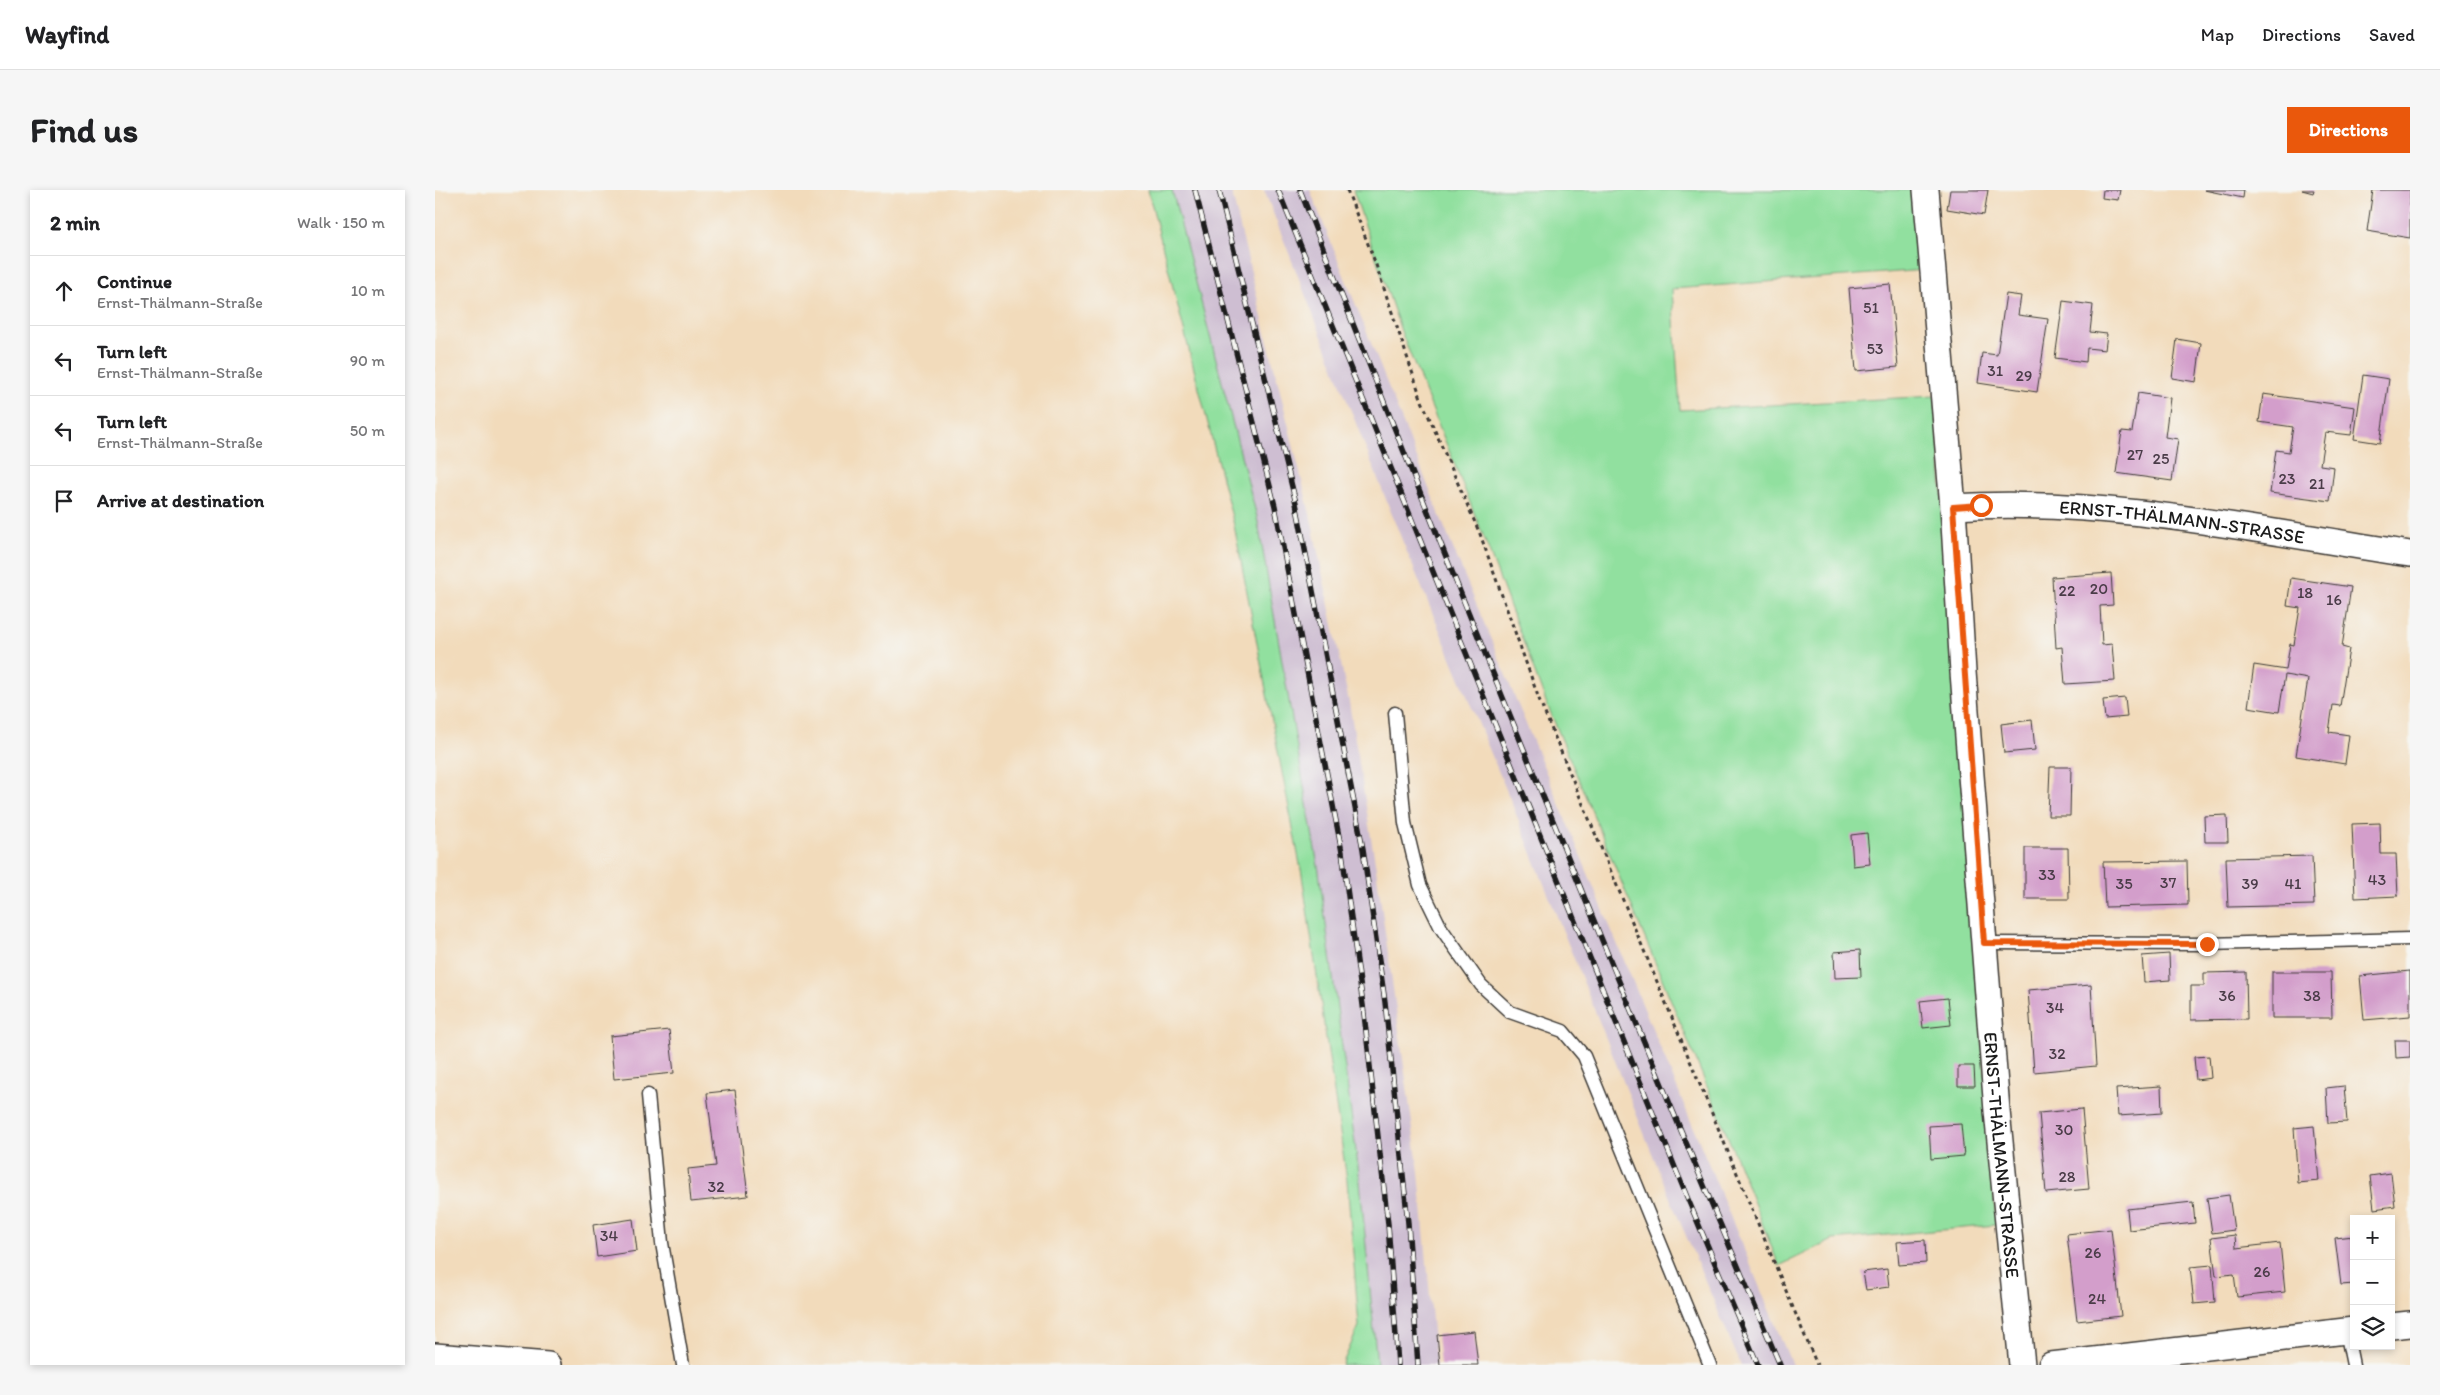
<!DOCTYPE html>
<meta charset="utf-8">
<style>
:root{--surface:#fff;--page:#f6f6f6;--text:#202124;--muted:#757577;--line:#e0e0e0;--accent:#ea580c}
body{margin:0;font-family:Itim,sans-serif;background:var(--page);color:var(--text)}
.controls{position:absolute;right:15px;bottom:15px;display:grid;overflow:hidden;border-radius:0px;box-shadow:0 2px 8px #0003}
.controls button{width:45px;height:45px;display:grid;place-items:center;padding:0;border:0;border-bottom:1px solid var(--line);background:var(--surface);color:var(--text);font:25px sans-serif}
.stop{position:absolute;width:15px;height:15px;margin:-11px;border:4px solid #ea580c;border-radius:50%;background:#fff}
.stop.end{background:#ea580c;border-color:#fff;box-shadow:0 1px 5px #0008}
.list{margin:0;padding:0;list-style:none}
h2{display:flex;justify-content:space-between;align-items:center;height:65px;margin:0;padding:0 20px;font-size:21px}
h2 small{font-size:16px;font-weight:400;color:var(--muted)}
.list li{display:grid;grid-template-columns:32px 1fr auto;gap:15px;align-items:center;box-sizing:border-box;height:70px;padding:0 20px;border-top:1px solid var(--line)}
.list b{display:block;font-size:19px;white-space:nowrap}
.list p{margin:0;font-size:16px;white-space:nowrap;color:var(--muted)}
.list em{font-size:16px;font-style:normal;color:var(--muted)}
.icon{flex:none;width:28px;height:28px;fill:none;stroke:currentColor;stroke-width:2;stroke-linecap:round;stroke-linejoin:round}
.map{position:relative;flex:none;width:1975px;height:1175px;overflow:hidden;border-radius:0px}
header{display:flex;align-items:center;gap:30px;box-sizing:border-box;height:70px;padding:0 25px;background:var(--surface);border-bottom:1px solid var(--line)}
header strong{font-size:24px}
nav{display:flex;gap:28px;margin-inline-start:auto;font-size:18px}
.intro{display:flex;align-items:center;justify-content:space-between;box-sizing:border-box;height:120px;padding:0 30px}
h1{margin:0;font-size:35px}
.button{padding:12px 22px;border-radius:0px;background:var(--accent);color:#fff;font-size:18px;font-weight:700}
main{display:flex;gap:30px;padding:0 30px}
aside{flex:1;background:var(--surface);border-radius:0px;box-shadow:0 2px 8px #0003}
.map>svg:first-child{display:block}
.industrial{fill:#cebed2}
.green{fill:#91e09f;stroke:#567e5e}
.building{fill:#d39ecb}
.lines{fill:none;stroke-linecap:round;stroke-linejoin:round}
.service-casing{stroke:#3c3934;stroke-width:15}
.minor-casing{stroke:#3c3934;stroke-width:28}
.path{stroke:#3c3934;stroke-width:3;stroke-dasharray:4 4;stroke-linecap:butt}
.service{stroke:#fff;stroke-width:12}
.minor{stroke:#fff;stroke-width:25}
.rail-casing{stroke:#1c1c1c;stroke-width:5.5}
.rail{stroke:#f6f6f2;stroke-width:4;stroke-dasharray:11;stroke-linecap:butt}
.route{stroke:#ea580c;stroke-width:6}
.labels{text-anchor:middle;stroke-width:4;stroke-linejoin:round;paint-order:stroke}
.number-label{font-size:16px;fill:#4a3c48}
.street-label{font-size:19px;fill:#1c1c1c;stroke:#f6f6f2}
</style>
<header>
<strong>Wayfind</strong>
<nav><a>Map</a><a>Directions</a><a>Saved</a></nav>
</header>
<div class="intro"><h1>Find us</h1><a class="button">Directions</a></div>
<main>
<aside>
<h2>2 min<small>Walk · 150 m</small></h2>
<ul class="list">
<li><svg class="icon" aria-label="ahead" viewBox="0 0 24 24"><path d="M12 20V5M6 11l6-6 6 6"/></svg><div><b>Continue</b><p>Ernst-Thälmann-Straße</p></div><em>10 m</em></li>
<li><svg class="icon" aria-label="left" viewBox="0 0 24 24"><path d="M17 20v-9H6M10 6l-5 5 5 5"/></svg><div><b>Turn left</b><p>Ernst-Thälmann-Straße</p></div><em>90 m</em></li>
<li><svg class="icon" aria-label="left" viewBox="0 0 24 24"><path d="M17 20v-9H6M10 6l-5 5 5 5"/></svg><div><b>Turn left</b><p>Ernst-Thälmann-Straße</p></div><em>50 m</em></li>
<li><svg class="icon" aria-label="arrive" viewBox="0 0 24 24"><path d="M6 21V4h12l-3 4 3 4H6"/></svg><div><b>Arrive at destination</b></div></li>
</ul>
</aside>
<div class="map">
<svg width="1975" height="1175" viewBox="0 0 1975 1175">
<rect width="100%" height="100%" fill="#f6f6f2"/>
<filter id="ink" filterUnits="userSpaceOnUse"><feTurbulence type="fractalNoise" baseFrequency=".02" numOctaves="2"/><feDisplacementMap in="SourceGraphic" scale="10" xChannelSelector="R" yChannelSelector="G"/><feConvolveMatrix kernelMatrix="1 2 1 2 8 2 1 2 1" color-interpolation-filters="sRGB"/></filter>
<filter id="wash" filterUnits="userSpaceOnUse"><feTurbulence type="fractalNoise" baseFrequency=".0096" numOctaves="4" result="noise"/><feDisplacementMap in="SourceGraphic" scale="20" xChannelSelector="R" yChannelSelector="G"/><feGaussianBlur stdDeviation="1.12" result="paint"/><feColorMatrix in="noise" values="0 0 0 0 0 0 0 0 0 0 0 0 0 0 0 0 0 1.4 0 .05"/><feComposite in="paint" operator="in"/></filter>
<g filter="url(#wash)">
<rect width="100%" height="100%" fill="#f2dbbb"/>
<!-- industrial -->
<path class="industrial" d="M737,0H796L875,324L914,512L941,678L984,982L1001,1175H942L925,991L884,682L855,517L822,327Z
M829,0H875L1013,346L1357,1175H1306L1237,1013L1075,609L967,350Z"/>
<!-- green -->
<path class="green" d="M713,0H737L822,327L855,517L884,682L925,991L942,1175H907L924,1136L912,990L867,685L799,335Z
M918,0H1485L1490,80L1237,99L1245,220L1500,206L1561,1035L1398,1050L1344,1076L1289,937L1109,507L1050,350L967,144Z"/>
<g id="blocks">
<!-- building -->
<path class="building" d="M1515,0H1553L1549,25L1512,19Z
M1668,0H1685L1683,10L1667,8Z
M1769,0H1809L1808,8Z
M1867,0H1879L1878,3Z
M1938,0H1975V48L1932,41Z
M1455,94L1463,177L1421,181L1414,98Z
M1571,104L1586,106L1583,125L1613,129L1602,202L1543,193L1547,163L1562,165Z
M1628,111L1658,115L1655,142L1672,144L1670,160L1652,158L1651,172L1620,168Z
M1742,149L1766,153L1761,192L1737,188Z
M1928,185L1954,189L1945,253L1919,249Z
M1703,203L1735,208L1730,247L1743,249L1737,291L1681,283L1687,241L1697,242Z
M1828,204L1920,217L1916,245L1890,242L1885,275L1899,277L1895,311L1835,303L1841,260L1854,262L1858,237L1824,232Z
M1676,383L1678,415L1665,416L1667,455L1677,454L1680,491L1630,494L1627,457L1621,458L1617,387Z
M1856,388L1916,397L1907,457L1914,459L1905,516L1898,515L1894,542L1914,545L1910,574L1861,566L1873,489L1850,485L1844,522L1813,517L1819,475L1851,480L1855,454L1859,455L1865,418L1852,416Z
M1690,508L1692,527L1670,529L1668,510Z
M1597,530L1600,560L1569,563L1566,534Z
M1615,577H1636L1635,626H1613Z
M1792,625L1793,652H1770L1769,626Z
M1945,633L1946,664H1961L1963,706L1920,708L1917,634Z
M1432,643L1435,674L1418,676L1416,645Z
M1590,658H1633L1634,709H1590Z
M1877,666L1879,715L1793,717L1791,668Z
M1752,671L1753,715L1670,717L1668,672Z
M1425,760L1426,787L1400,788L1399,762Z
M1734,764L1735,790L1709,792L1707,766Z
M1975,781V826L1929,830L1925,786Z
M1811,782L1812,829L1756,830V796H1769V783Z
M1837,782H1896L1897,828H1837Z
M1656,795L1661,876L1599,882L1593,800Z
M1513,808L1516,835L1488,838L1485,811Z
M234,840L239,883L179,889L175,846Z
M1960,850H1975V867L1961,868Z
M1774,866L1776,888L1761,890L1759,867Z
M1523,876H1539L1540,896H1523Z
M1726,896L1727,923L1683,926L1681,899Z
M1909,896L1912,932L1893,933L1891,898Z
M300,900L313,1006L256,1012L253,979L281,976L272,903Z
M1647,919L1654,999L1611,1003L1604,923Z
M1526,934L1529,966L1496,969L1494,936Z
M1879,936L1884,991L1863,993L1859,938Z
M1956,983L1960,1016L1939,1019L1935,986Z
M1794,1005L1799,1040L1777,1043L1772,1008Z
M1758,1012L1760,1033L1694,1040L1692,1019Z
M198,1029L202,1061L162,1067L158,1035Z
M1676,1039L1686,1126L1642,1131L1632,1044Z
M1800,1045L1801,1058L1845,1053L1850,1102L1802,1107L1799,1084L1781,1086L1776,1048Z
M1919,1046V1094L1906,1095L1900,1048Z
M1490,1050L1491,1073L1464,1075L1462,1052Z
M1777,1075L1780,1112L1759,1114L1755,1077Z
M1452,1079L1454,1097L1431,1100L1428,1082Z
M1039,1141L1043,1175H1005L1002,1145Z"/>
</g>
</g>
<g filter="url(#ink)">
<use href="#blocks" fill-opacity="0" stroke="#3c3934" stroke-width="1"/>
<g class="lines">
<!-- service casing -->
<g class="service-casing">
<path id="service" d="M960,523L970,633L985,695L1006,738L1046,795L1075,822L1128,841L1149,866L1275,1175
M1549,753L1772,754L1975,749
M213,905L227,1053L248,1175
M1911,1141L1918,1175"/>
</g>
<!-- minor casing -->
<g class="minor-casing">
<g id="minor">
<path id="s1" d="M1491,0L1518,317L1528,482L1562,921L1587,1175"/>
<path id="s2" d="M1518,317C1670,307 1825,341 1975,364"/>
<path d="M1956,1136L1975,1134"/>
<path d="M0,1166L113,1175"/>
<path d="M1616,1175L1919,1140"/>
</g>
</g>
<!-- path -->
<path class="path" d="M912,0L940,72L987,211L1045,344L1104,509L1382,1175"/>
<!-- service -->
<use href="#service" class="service"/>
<!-- minor -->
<use href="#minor" class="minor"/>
<!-- rail casing -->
<g class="rail-casing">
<path id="rail" d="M760,0L840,316L907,662L928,815L953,1034L963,1175
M784,0L861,313L928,659L950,812L973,1033L983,1175
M843,0L1252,1007L1323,1175
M865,0C1020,393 1179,786 1345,1175"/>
</g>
<!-- rail -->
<use href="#rail" class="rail"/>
</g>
</g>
<g class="lines" filter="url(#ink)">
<!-- route -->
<path class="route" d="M1546,315L1518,317L1549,753L1772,754"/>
</g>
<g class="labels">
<!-- number labels -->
<g class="number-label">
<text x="1436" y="123">51</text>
<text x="1440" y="164">53</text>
<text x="1560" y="186">31</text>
<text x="1589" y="191">29</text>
<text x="1700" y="270">27</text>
<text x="1726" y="274">25</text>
<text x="1852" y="294">23</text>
<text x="1882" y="299">21</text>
<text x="1664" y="404">20</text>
<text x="1632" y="406">22</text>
<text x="1870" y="408">18</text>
<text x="1899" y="415">16</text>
<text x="1612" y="690">33</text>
<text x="1942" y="695">43</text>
<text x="1733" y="698">37</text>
<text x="1689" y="699">35</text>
<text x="1815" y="699">39</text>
<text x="1858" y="699">41</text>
<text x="1792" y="811">36</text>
<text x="1877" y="811">38</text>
<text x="1620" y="823">34</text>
<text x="1622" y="869">32</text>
<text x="1629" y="945">30</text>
<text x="1632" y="992">28</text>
<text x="281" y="1002">32</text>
<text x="174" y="1051">34</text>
<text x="1658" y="1068">26</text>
<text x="1827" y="1087">26</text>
<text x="1662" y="1114">24</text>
</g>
<!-- street labels -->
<g class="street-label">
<text dy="7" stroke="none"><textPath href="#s2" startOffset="230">ERNST-THÄLMANN-STRASSE</textPath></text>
<text dy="7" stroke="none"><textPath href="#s1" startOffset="968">ERNST-THÄLMANN-STRASSE</textPath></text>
</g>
</g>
</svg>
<div class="controls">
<button>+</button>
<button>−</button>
<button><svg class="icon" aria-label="layers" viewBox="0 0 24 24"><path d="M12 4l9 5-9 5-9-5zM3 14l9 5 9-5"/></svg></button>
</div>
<div class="stop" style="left:1546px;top:315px"></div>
<div class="stop end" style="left:1772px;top:754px"></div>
</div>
</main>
